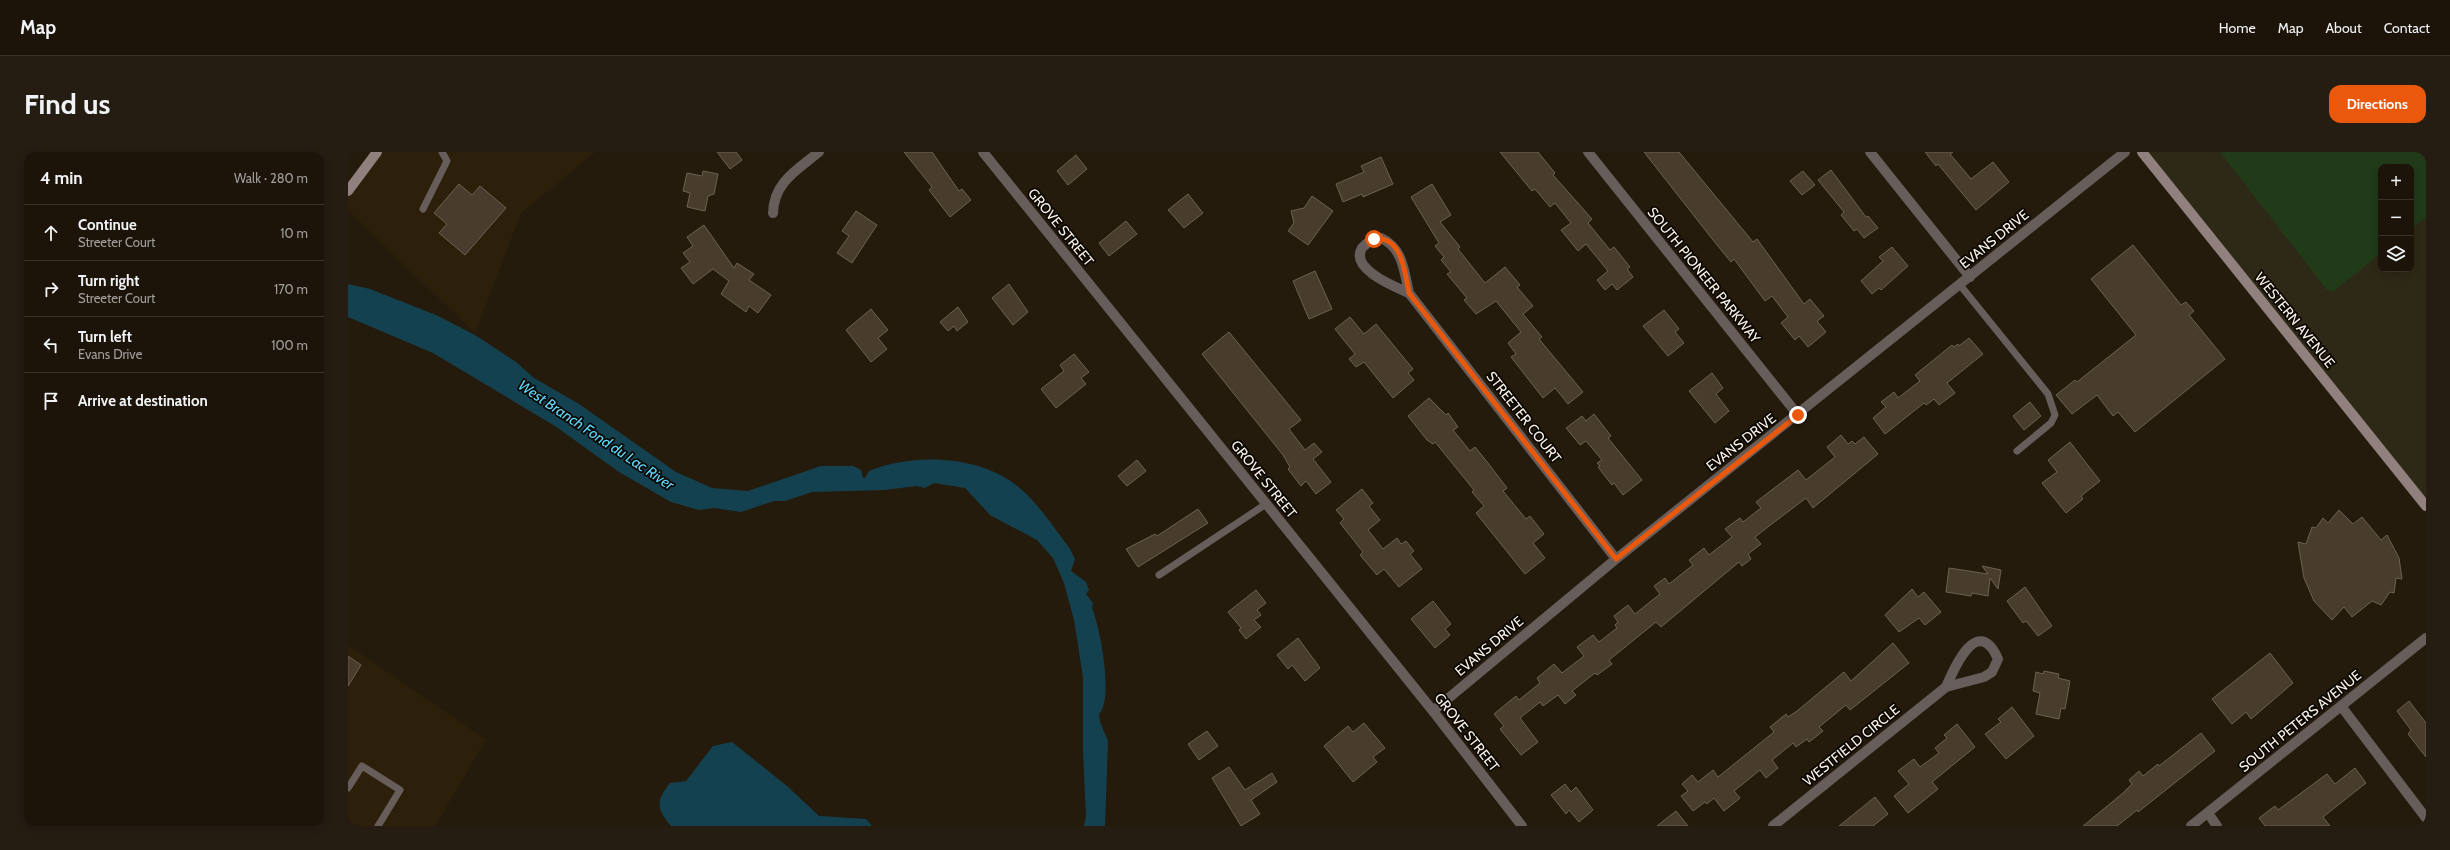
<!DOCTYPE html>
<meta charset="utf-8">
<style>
:root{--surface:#1c1409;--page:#251d12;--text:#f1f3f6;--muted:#a09e9c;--line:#3a332a;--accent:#ea580c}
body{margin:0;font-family:Cabin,sans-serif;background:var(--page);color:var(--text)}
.controls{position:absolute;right:12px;top:12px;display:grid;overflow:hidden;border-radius:8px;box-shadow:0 2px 10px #0003}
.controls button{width:36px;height:36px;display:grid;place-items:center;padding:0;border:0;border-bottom:1px solid var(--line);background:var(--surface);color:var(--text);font:20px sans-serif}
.stop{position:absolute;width:12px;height:12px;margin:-9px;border:3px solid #ea580c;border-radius:50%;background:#fff}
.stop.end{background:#ea580c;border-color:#fff;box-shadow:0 1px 4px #0008}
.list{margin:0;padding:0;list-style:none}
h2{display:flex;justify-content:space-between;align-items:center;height:52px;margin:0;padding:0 16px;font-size:17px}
h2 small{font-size:13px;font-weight:400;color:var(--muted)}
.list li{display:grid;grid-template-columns:26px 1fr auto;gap:12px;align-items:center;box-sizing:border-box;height:56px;padding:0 16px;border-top:1px solid var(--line)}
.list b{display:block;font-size:15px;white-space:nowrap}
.list p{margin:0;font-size:13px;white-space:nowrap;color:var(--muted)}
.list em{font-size:13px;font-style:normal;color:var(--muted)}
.icon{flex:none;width:22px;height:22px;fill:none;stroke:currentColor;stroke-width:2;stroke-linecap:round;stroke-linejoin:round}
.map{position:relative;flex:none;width:2078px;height:674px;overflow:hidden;border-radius:12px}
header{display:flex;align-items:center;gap:24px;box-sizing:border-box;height:56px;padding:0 20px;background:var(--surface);border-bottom:1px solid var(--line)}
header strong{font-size:19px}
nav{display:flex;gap:22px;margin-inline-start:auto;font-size:14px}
.intro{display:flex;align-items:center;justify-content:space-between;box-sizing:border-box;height:96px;padding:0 24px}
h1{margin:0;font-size:28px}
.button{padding:10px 18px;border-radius:12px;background:var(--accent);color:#fff;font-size:14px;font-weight:700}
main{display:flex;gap:24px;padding:0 24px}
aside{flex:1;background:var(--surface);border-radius:12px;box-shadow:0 2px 10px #0003}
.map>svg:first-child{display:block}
.built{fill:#2d200b}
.education{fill:#2e2817;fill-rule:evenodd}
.green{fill:#213b19}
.water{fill:#14414f}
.building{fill:#483d2d;stroke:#6d6251}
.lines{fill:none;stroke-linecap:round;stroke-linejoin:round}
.lane{stroke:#675d5b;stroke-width:7}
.street{stroke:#675d5b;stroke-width:10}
.secondary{stroke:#91817e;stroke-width:10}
.route{stroke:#ea580c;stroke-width:5}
.labels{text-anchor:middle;stroke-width:3.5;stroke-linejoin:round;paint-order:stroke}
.street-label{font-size:14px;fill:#f9f2e8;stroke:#0b0703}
.water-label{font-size:15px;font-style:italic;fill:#5fd8fd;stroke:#0b0703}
</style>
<header>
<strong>Map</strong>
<nav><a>Home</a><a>Map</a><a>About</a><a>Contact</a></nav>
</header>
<div class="intro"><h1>Find us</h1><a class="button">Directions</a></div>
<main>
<aside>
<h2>4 min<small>Walk · 280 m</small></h2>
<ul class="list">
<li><svg class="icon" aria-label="ahead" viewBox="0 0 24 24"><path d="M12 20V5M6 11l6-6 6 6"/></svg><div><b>Continue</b><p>Streeter Court</p></div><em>10 m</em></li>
<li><svg class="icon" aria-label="right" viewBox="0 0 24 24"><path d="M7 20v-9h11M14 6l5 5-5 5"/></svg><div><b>Turn right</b><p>Streeter Court</p></div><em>170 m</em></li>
<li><svg class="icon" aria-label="left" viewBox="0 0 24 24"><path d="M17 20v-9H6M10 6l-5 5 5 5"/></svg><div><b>Turn left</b><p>Evans Drive</p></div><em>100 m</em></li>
<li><svg class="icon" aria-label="arrive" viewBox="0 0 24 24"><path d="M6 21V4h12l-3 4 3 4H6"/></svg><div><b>Arrive at destination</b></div></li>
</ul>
</aside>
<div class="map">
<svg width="2078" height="674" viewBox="0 0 2078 674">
<rect width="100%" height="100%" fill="#251b0c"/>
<!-- built -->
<path class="built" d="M29,0H247L173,61L127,181L0,58V39Z
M0,493L138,588L87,674H0Z"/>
<!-- education -->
<path class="education" d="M1794,0H2078V357ZM2033,15H2063V117H2033Z"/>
<!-- green -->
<path class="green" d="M1872,0H2078V65L2063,77V15H2033V101L1985,140L1979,138Z"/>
<!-- water -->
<path class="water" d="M0,132L22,137L88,163L127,183L168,210L186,226L231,252L328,320L364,336L400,339L473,314H505L513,318L515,326H517L521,319C567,300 636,303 674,338C692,354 707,377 722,397L727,407L723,419L738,430L741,438L738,442L745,451L744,456C752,476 766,546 751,562L752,570L760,589L757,674H736L738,664L735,600V525L726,468L716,431L705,406L689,388L642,363L617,336L586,331L577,336L569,334L536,338L464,340L437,349H426L393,360L366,356L351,358L323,350L271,320L207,274L85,201L0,165Z
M384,590L439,634L471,664L518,667L524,674H323C308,656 308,649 322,631L338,629L365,594Z"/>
<!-- building -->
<path class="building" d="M369,0H388L394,8L382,17Z
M556,0H584L611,39L614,37L623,48L602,65L581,38L584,35Z
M1152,0H1190L1207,21L1205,23L1244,67L1240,71L1262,98L1266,95L1282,115L1279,117L1285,125L1269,138L1264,132L1257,138L1249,128L1260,119L1238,92L1230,99L1213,78L1223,71L1207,51L1202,55L1187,37L1184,39Z
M1296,0H1331L1405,90L1409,87L1456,152L1462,147L1476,164L1469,169L1478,180L1460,195L1451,184L1447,188L1433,171L1440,165L1424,144L1417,149L1386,107L1383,110L1365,88Z
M1577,0H1605L1602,2L1623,27L1645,10L1661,30L1628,58L1590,12L1588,14Z
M728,3L739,17L720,33L709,19Z
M1033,5L1045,32L1015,45L1014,42L995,50L988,32L1016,20L1013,14Z
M1483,18L1518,65L1520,64L1530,76L1516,86L1509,77L1506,79L1493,63L1496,60L1470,28Z
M355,19L370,22L366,42L360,44L357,59L339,55L342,41L335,39L339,21L354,24Z
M1455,19L1467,33L1454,43L1442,29Z
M111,32L124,43L132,34L158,56L117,103L91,81L99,72L86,61Z
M1084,32L1103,63L1092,70L1112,95L1110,97L1137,131L1157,115L1172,133L1169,135L1185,154L1175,162L1194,185L1191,187L1235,240L1220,252L1207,236L1195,246L1163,205L1168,202L1160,191L1173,180L1148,149L1128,162L1116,148L1119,146L1099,122L1103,120L1093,108L1096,105L1087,94L1091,91L1063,45Z
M840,42L855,61L836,76L820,58Z
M964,44L985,59L960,93L940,79L946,71L943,59L956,56Z
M508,59L529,73L504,111L489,101L501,84L494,79Z
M778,69L789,82L761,104L751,91Z
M356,73L386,116L389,111L406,122L401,128L423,143L410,161L401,154L398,160L373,142L381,129L365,117L345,132L333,116L342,110L335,101L345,94L339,85Z
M1785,93L1833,153L1838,150L1846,159L1841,163L1877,207L1787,280L1770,260L1765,264L1749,243L1724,262L1708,243L1727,228L1729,230L1788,183L1743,127Z
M1544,95L1560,114L1533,138L1531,136L1524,142L1513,129L1535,109L1531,105Z
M967,119L984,157L961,167L945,129Z
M661,132L680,160L665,173L644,146Z
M610,155L620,170L609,179L606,174L600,179L592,170Z
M523,157L540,178L530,186L539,197L523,210L498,178Z
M1316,158L1331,177L1327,180L1336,191L1320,204L1295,174Z
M1002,165L1016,182L1028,172L1065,217L1060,221L1066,228L1045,246L1016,210L1008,215L1001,207L1007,202L987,177Z
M881,180L953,268L941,277L957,298L966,291L974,300L965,307L983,330L968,342L958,329L953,334L940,317L942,315L935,303L854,202Z
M1621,186L1635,202L1599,231L1607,241L1591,253L1586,247L1578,253L1576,251L1537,282L1525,266L1538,255L1533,250L1546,240L1550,246L1572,229L1567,223L1604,193L1606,195L1610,192L1611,194Z
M726,202L741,220L733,226L738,232L708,256L693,237L716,219L712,213Z
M1364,221L1375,236L1368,242L1381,259L1367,271L1341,239Z
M1081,246L1098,263L1100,261L1110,275L1105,278L1122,299L1127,295L1140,311L1159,336L1155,339L1178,367L1182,364L1196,382L1185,391L1197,406L1177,422L1128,361L1136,354L1124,340L1126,338L1087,290L1085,292L1079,288L1060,264Z
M1682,250L1693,264L1676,278L1665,264Z
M1246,262L1263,284L1260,286L1294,328L1275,343L1266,331L1264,333L1250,315L1252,314L1249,311L1254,308L1238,289L1232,293L1218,276L1234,264L1238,269Z
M1493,283L1500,292L1504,289L1507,292L1516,285L1530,302L1465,356L1458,346L1425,371L1407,385L1413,392L1400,402L1403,407L1394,414L1391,410L1313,475L1308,470L1261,508L1264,512L1249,523L1247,521L1224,539L1228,543L1217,552L1210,543L1195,554L1192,550L1172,566L1190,590L1173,603L1152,577L1156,574L1146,562L1168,544L1171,548L1192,531L1189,526L1206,512L1214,521L1236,504L1229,495L1245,483L1251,490L1269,476L1267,473L1270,470L1266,464L1280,453L1287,462L1312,442L1306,434L1317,426L1321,432L1345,413L1341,408L1356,396L1361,403L1384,385L1377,377L1392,366L1395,370L1413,356L1408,350L1450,318L1458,328L1487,305L1479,295Z
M1722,290L1752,329L1733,344L1735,347L1718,361L1694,331L1709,320L1700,308Z
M789,308L798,319L779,334L770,324Z
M1014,337L1025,351L1021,354L1032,368L1020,378L1035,397L1049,386L1053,392L1058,389L1066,399L1062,402L1074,417L1051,435L1036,417L1029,423L1012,403L1015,400L992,371L996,367L988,358Z
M850,357L860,371L790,415L778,397L807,382L809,384Z
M1991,358L2005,372L2014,365L2033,388L2039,383L2051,406L2054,427L2048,426L2046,441L2042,440L2033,453L2024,449L2004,465L1996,455L1984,468L1966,449L1956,426L1950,390L1958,392L1964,375L1968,376L1975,366L1980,371Z
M1634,414L1653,418L1650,437L1642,426L1640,444L1624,441L1623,444L1598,440L1601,416L1640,422Z
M1677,435L1704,474L1690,484L1678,469L1675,471L1659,449Z
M1564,437L1570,445L1576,440L1593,460L1577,473L1571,466L1551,480L1537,463Z
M908,438L918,451L909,458L913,463L906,468L913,475L898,487L891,478L893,476L880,460Z
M1085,449L1103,472L1097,477L1102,483L1087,496L1063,467Z
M950,486L972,516L957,529L944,513L940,517L929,503Z
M1545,491L1561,511L1502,558L1498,553L1471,575L1475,579L1461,590L1459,587L1448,595L1445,591L1424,608L1430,616L1418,626L1412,618L1386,639L1392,646L1376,659L1366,646L1359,652L1357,650L1345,659L1333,644L1340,639L1334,632L1344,623L1350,630L1365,618L1370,625L1426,580L1422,575L1438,562L1440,565L1449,559L1496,520L1503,529Z
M1922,501L1945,531L1903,567L1898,560L1884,572L1864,547Z
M0,504L13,513L0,534Z
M1696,519L1711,522L1710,526L1722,529L1717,557L1713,556L1711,567L1688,562L1692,541L1685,539L1688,520L1695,522Z
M2061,549L2078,571V605L2060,582L2063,578L2049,559Z
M1664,555L1686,584L1658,607L1637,582L1653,570L1650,567Z
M1016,571L1037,596L1025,605L1029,610L1005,630L976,594L1000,574L1005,580Z
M1609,572L1627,595L1584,630L1590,637L1560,661L1546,644L1561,632L1550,619L1566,607L1572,615L1591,601L1587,596L1599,586L1596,583Z
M859,579L870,594L851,608L840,592Z
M1853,581L1867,599L1790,660L1789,658L1769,674H1735L1775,641L1784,632L1781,628L1791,619L1795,624L1810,612L1811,614Z
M881,615L897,638L924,621L929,630L903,648L912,662L893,674L864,626Z
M2007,616L2018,631L1975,665L1982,674H1917L1911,666L1927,654L1930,658L1979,622L1987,632Z
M1217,632L1223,640L1228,635L1245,658L1231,670L1221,658L1218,662L1203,643Z
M1527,645L1540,662L1525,674H1491Z
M1328,659L1340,674H1309Z"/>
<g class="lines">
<!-- lane -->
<path class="lane" d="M75,57L99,9L94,0
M1612,133L1700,242L1707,263L1703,271L1669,299
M811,423L918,352
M0,636L14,614L52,638L30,674"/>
<!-- street -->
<path class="street" d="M635,0L1085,559L1174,674
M1240,0L1450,263
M1522,0L1622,125
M425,61C426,30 449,18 471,0
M1061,141C1048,135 1001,117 1014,96C1019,90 1025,87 1033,86C1055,96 1056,119 1061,141L1268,407
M1993,554L2078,666
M1085,559L1268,407L1777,0
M1860,661L1869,674
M1425,674L1598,535L1636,525L1644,520L1650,507C1630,462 1607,514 1598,535
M1843,674L2078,486"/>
<!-- secondary -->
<path class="secondary" d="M1794,0L2078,354
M0,39L29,0"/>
</g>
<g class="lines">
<!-- route -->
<path class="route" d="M1026,87C1054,83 1057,121 1061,141L1268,407L1450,263"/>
</g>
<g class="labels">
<!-- street labels -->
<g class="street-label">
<text transform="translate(713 75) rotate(51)" y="5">GROVE STREET</text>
<text transform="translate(1646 87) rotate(-39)" y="5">EVANS DRIVE</text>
<text transform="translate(1356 123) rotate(51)" y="5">SOUTH PIONEER PARKWAY</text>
<text transform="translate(1947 168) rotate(51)" y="5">WESTERN AVENUE</text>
<text transform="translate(1176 265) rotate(52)" y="5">STREETER COURT</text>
<text transform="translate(1393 290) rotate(-38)" y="5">EVANS DRIVE</text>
<text transform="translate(916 327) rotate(51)" y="5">GROVE STREET</text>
<text transform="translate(1141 494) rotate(-40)" y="5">EVANS DRIVE</text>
<text transform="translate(1952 569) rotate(-39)" y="5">SOUTH PETERS AVENUE</text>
<text transform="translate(1119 580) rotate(52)" y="5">GROVE STREET</text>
<text transform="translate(1503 593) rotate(-39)" y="5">WESTFIELD CIRCLE</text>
</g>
<!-- water labels -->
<g class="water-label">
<text transform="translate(248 283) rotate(34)" y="5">West Branch Fond du Lac River</text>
</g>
</g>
</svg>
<div class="controls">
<button>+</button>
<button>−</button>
<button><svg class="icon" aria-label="layers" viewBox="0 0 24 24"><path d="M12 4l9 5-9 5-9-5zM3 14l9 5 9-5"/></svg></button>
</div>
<div class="stop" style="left:1026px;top:87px"></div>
<div class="stop end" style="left:1450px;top:263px"></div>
</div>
</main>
